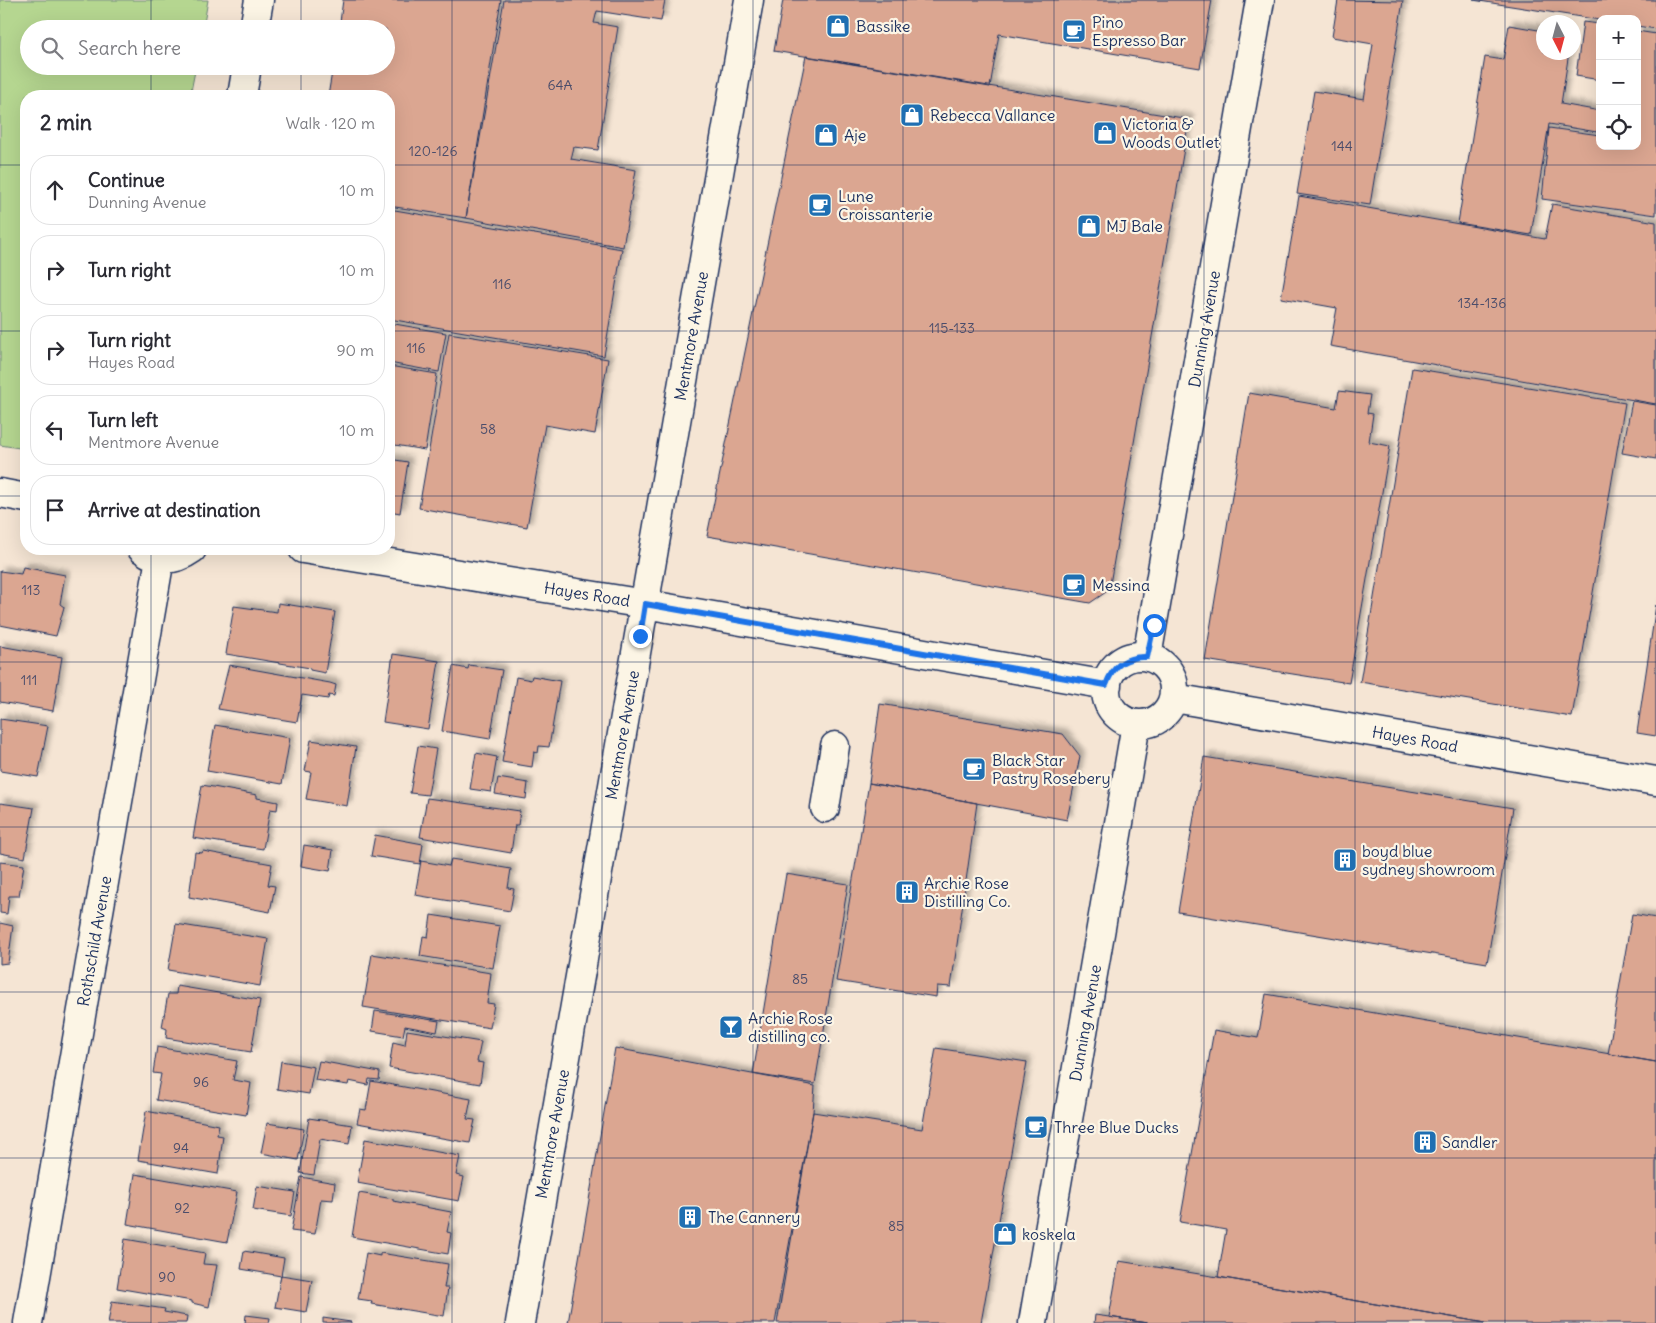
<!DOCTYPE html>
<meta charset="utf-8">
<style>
:root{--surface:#fff;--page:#f2f2f3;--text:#2b2b33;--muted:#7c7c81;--line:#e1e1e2}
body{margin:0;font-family:Delius,sans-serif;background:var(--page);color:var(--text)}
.controls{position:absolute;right:15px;top:15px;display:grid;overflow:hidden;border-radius:10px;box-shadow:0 5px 20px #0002}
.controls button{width:45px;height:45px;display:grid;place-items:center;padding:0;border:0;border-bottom:1px solid var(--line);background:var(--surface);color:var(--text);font:25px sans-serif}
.compass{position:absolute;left:1536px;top:15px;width:45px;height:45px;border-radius:50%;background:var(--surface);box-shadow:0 5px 20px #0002;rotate:174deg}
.stop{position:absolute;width:15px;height:15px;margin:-11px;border:4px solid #1a73e8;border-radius:50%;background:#fff}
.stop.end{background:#1a73e8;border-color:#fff;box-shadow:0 1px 5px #0008}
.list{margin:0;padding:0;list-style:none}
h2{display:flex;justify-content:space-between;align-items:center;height:65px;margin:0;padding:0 20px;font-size:21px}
h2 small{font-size:16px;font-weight:400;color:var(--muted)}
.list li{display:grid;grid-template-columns:32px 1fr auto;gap:15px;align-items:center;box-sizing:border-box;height:70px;margin:0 10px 10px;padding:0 10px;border:1px solid var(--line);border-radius:20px}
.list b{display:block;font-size:19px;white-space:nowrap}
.list p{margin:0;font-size:16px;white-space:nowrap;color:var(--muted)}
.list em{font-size:16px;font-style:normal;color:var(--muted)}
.icon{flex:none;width:28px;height:28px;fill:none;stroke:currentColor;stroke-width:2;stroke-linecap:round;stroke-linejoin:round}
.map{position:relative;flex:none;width:1656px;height:1323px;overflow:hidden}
.search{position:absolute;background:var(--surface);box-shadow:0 5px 20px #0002;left:20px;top:20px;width:375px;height:55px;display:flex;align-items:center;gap:12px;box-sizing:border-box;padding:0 18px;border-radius:28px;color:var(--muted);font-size:19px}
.panel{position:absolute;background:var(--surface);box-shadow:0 5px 20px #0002;left:20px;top:90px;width:375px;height:465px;border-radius:20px}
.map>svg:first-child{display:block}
.green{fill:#b5d690;stroke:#688277}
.building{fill:#dba691;stroke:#1b2f5e;filter:url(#shadow)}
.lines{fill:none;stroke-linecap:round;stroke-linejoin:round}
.minor-casing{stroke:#1b2f5e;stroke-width:31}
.minor{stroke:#fcf5e5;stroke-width:28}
.route{stroke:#1a73e8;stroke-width:6}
.grid{fill:none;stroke:#1b2f5e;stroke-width:1;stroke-opacity:0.55}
.labels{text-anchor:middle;stroke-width:4.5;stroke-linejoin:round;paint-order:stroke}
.number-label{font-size:14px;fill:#4b4d6b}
.poi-label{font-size:16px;fill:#1b2f5e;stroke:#fcf5e5;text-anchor:start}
.street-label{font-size:16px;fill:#1b2f5e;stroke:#fcf5e5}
</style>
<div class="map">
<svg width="1656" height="1323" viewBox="0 0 1656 1323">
<defs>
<filter id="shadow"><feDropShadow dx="4.5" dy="-4.5" stdDeviation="2.5" flood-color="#0004"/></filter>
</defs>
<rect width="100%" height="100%" fill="#f5e5d4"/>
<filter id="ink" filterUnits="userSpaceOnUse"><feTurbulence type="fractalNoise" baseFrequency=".02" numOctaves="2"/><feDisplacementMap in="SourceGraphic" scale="10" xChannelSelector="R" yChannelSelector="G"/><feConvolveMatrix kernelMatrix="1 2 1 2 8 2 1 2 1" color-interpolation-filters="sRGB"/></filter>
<g filter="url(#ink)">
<!-- green -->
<path class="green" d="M0,0H208L203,29H29V66H196L190,96H26V449L0,445Z"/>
<!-- building -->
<path class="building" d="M343,0H501L466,218L389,206V96H328L333,66H386V29H339Z
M504,0H665L661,21L597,11L594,23L618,27L598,150L574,147L571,159L636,170L623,247L466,218Z
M783,0H1212L1200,68L999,34L990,87L774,51Z
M1338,0L1403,1L1370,205L1297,194L1314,91L1364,99L1373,44L1332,37Z
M1473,0H1656V29L1637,26V19L1600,20Z
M1583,22L1600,24V80L1576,76Z
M1509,25L1544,31V52H1569L1561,104L1600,111L1597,132L1549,124L1531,235L1458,223L1485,57L1503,60Z
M1637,31L1656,34V215L1542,199L1549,128L1600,135V146H1637Z
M806,56L1189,119L1109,590L1090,603L707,536Z
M1299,196L1545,239L1552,204L1656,222V404L1330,346L1337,308L1281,298Z
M389,209L622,249L604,356L389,319Z
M389,323L446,333L439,372L389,363Z
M449,333L608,359L595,434L545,425L527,527L419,508Z
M389,366L437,374L425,450L389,444Z
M1412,368L1625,403L1572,717L1360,682Z
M1339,391L1370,395L1367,413L1373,414L1369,442L1390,446L1349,683L1205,660L1249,393L1336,408Z
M1632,401L1656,405V459L1622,453Z
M389,459L408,462L400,513L389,511Z
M23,567L65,575L60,604L64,607L56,636L0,625V571L21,574Z
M278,603L335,612L325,673L310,670V668L226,654L234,606L277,612Z
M1656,605V736L1637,733Z
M0,646L62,657L53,711L0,702Z
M393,654L439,661L428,729L383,722Z
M229,665L330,683L336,685L334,696L329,695L328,699L302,695L297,722L218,709Z
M469,665L502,670L490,739L442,731L453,666L468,669Z
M532,676L560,681L549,747L539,746L538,753L534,752L532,767L502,762L516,677L531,680Z
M880,704L1063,734L1080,756L1067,820L869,783Z
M0,719L48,726L38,777L0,771Z
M215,725L290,738L282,784L207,771Z
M311,740L356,747L347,806L306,799L311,772L305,771Z
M418,746L436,749L428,795L410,793Z
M476,753L497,757L491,792L470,789Z
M1204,757L1513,808L1487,963L1178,912Z
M498,778L528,783L526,799L495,794Z
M869,783L977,803L951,987L937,986L936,997L836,981Z
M202,785L257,795V798L278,802L277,810L270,809L263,849L193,838Z
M427,798L520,811L518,825H515L511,853L420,837Z
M0,803L34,808L25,858L0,853Z
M375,835L423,844L420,864L371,856Z
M304,845L333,850L330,871L301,866Z
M203,851L272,864L268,885L275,886L270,912L189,897L195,852L202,853Z
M451,859L511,869L508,888L514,889L510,911L415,895L421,861L449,866Z
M0,862L24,865L19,896H9L7,914L0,913Z
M786,874L848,884L815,1084L753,1074Z
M1632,914L1656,918V1062L1608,1054Z
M431,915L500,926L493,968L420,956L423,936L428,937Z
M0,923L13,926L8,963L0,964Z
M176,924L268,939L260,986L168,970Z
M372,954L491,973L487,1003L494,1004L490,1028L363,1007Z
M177,986L260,1000L251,1052L166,1038L167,1029L162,1027L168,994H176Z
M1266,994L1656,1062V1323H1486L1218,1277L1226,1230L1180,1222L1214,1030L1258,1038Z
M375,1011L439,1021L437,1032L405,1026L403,1036L372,1031Z
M407,1030L481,1042L477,1062L483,1063L480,1084L389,1068L393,1042L405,1045Z
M157,1047L237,1061L233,1080L251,1083L246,1115L156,1100L161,1074L153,1073Z
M615,1048L815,1086L813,1112L775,1323H568Z
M936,1048L1027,1062L981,1323H777L813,1112L922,1129Z
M281,1061L314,1067L309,1094L277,1089Z
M319,1061L380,1072L379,1080L369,1079L368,1085L349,1081L348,1085L315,1080Z
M371,1081L471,1099L467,1119L475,1120L470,1143L357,1123L360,1109L366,1110Z
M146,1111L219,1125L217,1135L223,1136L218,1174L138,1160Z
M309,1118L352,1125L349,1144L320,1139L314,1175L300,1173Z
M267,1123L304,1129L298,1160L261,1153Z
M365,1139L460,1156L456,1175L464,1177L459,1201L357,1183Z
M135,1174L237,1192L227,1242L127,1224Z
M301,1177L335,1183L333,1200L321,1199L315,1234L291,1231Z
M257,1186L295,1192L291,1216L253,1210Z
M359,1193L393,1199V1201L451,1212L447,1232L451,1233L448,1254L352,1237Z
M125,1239L205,1253L203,1264L217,1265L209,1307L192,1303V1301L117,1288Z
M244,1251L284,1258L281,1276L241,1269Z
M366,1253L380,1256V1253L448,1264L444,1288H448L444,1316L371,1304L372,1301L358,1299Z
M1119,1261L1218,1277L1486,1323H1147L1109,1317Z
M281,1275L312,1280L306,1312L275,1307Z
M112,1301L165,1309L164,1312L187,1316L186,1323H108Z
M246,1315L270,1318L269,1323H245Z
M1095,1315L1109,1317L1147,1323H1094Z
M323,1318L351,1322V1323H323Z"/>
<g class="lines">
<!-- minor casing -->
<g class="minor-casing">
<path id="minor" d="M254,29L259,0
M242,96L247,66
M0,493L26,498
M142,549C159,562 175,561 192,549
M303,549L645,604L1107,685
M1106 690a34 34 0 1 1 68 0a34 34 0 1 1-68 0Z
M1147,657L1260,0
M1174,698L1656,781
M825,808L835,746
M28,1323L160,558
M520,1323L749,0
M1033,1323L1136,724"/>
</g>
<!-- minor -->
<use href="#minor" class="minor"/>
</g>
</g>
<g class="lines" filter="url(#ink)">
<!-- route -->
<path class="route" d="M640,636L645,604L1106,685C1113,665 1126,656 1147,657L1154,625"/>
</g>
<!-- grid -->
<path class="grid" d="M151,0V29M301,0V29M452,0V1323M602,0V1323M753,0V1323M903,0V1323M1054,0V1323M1204,0V1323M1355,0V1323M1505,0V1323M151,66V96M301,66V96M0,165H26M389,165H1656M0,331H26M389,331H1656M0,496H26M389,496H1656M151,549V1323M301,549V1323M0,662H1656M0,827H1656M0,992H1656M0,1158H1656"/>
<!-- icons -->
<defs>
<g id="shop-square" transform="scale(1.25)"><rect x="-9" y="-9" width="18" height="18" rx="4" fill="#1f6fb2" stroke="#fcf5e5"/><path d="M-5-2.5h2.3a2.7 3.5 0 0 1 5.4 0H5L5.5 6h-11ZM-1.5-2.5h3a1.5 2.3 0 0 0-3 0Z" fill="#fff"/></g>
<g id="cafe-square" transform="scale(1.25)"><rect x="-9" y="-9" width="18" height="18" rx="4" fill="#1f6fb2" stroke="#fcf5e5"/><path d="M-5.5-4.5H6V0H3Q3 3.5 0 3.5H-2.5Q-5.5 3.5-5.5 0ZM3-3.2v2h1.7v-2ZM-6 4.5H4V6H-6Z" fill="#fff"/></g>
<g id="building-square" transform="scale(1.25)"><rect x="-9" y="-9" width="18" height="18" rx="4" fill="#1f6fb2" stroke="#fcf5e5"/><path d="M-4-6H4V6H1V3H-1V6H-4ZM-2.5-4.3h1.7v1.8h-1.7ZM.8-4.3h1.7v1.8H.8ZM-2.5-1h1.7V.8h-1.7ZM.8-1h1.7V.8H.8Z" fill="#fff"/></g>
<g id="bar-square" transform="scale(1.25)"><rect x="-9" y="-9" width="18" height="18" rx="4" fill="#1f6fb2" stroke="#fcf5e5"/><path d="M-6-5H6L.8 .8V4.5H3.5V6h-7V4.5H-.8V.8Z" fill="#fff"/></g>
</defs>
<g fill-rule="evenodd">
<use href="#shop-square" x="838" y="26"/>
<use href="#cafe-square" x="1074" y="31"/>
<use href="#shop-square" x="912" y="115"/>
<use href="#shop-square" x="1105" y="133"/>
<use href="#shop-square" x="826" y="135"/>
<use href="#cafe-square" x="820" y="205"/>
<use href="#shop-square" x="1089" y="226"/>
<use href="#cafe-square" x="1074" y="585"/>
<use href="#cafe-square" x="974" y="769"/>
<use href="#building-square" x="1345" y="860"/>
<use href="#building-square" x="907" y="892"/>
<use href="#bar-square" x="731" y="1027"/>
<use href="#cafe-square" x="1036" y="1127"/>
<use href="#building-square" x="1425" y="1142"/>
<use href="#building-square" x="690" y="1217"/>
<use href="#shop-square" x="1005" y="1234"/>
</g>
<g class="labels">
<!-- number labels -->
<g class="number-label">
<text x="560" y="90">64A</text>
<text x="1342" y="151">144</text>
<text x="433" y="156">120-126</text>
<text x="502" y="289">116</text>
<text x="1482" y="308">134-136</text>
<text x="952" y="333">115-133</text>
<text x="416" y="353">116</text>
<text x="488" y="434">58</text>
<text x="31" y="595">113</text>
<text x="29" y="685">111</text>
<text x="800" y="984">85</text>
<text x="201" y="1087">96</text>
<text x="181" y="1153">94</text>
<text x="182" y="1213">92</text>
<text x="896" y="1231">85</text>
<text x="167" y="1282">90</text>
</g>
<!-- poi labels -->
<g class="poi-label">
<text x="1092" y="28">Pino<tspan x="1092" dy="18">Espresso Bar</tspan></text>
<text x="856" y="32">Bassike</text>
<text x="930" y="121">Rebecca Vallance</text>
<text x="1122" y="130">Victoria &amp;<tspan x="1122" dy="18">Woods Outlet</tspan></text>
<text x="844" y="141">Aje</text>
<text x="838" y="202">Lune<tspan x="838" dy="18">Croissanterie</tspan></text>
<text x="1106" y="232">MJ Bale</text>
<text x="1092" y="591">Messina</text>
<text x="992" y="766">Black Star<tspan x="992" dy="18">Pastry Rosebery</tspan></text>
<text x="1362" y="857">boyd blue<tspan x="1362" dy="18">sydney showroom</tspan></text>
<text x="924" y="889">Archie Rose<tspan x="924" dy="18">Distilling Co.</tspan></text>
<text x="748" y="1024">Archie Rose<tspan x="748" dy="18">distilling co.</tspan></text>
<text x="1054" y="1133">Three Blue Ducks</text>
<text x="1442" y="1148">Sandler</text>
<text x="708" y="1223">The Cannery</text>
<text x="1022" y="1240">koskela</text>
</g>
<!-- street labels -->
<g class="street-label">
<text transform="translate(1204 329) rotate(-80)" y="6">Dunning Avenue</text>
<text transform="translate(691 336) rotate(-80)" y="6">Mentmore Avenue</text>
<text transform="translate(587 594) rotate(9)" y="6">Hayes Road</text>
<text transform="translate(622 735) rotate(-80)" y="6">Mentmore Avenue</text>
<text transform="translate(1415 739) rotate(10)" y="6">Hayes Road</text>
<text transform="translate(94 941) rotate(-80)" y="6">Rothschild Avenue</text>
<text transform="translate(1085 1023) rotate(-80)" y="6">Dunning Avenue</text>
<text transform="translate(552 1134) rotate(-80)" y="6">Mentmore Avenue</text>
</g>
</g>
</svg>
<div class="controls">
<button>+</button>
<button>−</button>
<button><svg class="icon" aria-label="locate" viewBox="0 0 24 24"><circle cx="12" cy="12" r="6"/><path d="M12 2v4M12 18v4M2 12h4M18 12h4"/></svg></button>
</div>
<svg class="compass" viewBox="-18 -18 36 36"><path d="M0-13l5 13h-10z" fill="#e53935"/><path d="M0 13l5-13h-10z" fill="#7c7c81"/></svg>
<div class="stop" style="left:1154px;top:625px"></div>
<div class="stop end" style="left:640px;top:636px"></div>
<div class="search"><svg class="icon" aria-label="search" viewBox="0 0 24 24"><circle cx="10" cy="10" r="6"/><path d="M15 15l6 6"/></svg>Search here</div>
<section class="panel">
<h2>2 min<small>Walk · 120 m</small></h2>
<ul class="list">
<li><svg class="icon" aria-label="ahead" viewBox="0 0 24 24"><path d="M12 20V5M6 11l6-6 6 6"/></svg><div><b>Continue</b><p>Dunning Avenue</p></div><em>10 m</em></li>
<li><svg class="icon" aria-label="right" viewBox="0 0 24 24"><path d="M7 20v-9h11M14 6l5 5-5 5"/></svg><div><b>Turn right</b></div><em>10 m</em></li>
<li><svg class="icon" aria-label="right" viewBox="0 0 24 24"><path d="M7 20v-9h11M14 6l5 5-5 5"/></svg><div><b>Turn right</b><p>Hayes Road</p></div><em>90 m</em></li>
<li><svg class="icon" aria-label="left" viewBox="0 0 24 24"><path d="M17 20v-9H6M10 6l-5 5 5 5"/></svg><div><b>Turn left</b><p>Mentmore Avenue</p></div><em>10 m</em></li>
<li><svg class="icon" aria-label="arrive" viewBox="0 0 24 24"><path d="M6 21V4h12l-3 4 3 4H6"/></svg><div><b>Arrive at destination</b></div></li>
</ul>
</section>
</div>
